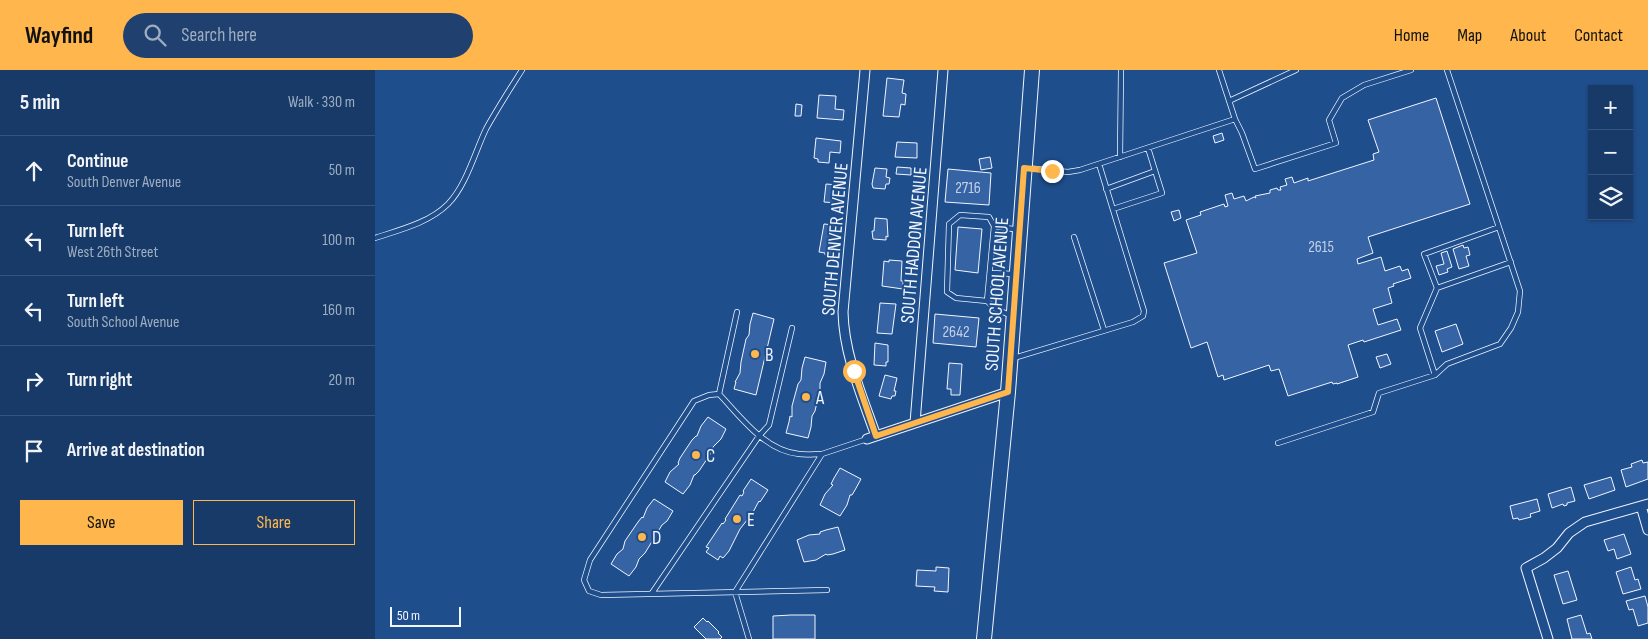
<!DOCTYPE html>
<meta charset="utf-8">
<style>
:root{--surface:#173a69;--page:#20416f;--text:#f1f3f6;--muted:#9eadc0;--line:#36547d;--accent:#ffb74d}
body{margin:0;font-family:"Sofia Sans Condensed",sans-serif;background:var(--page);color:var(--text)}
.controls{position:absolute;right:15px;top:15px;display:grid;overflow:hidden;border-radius:0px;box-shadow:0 1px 4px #0004}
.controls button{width:45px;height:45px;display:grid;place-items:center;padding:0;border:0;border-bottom:1px solid var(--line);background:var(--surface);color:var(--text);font:25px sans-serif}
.scale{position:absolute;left:15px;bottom:12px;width:71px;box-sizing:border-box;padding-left:5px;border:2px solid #f2f6ff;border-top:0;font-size:14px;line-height:18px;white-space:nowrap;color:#f2f6ff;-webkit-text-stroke:4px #1f4e8c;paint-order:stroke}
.stop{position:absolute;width:15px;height:15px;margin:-11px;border:4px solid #ffb74d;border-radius:50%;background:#fff}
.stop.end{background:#ffb74d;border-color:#fff;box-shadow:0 1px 5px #0008}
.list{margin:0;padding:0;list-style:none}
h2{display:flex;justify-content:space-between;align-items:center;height:65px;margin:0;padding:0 20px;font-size:21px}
h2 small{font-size:16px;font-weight:400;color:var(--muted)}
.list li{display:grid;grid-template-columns:32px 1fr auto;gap:15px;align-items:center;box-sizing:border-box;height:70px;padding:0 20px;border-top:1px solid var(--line)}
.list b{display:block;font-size:19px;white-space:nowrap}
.list p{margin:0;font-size:16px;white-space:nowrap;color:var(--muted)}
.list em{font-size:16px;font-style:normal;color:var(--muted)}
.actions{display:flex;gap:10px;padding:15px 20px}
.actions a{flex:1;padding:11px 0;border:1px solid var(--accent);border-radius:0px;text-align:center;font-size:18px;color:var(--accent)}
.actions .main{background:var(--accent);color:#111}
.icon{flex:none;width:28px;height:28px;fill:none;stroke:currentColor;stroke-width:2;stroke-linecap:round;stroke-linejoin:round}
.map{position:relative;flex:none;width:1273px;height:569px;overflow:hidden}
header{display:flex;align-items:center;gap:30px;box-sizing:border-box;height:70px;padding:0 25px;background:var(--accent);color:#111}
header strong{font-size:24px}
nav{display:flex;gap:28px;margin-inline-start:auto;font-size:18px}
.search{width:350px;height:45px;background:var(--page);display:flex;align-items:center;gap:12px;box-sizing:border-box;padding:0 18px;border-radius:28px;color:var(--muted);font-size:19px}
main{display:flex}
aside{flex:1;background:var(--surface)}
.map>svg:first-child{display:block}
.building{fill:#3563a3;stroke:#f2f6ff}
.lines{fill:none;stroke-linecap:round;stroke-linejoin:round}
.service-casing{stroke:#f2f6ff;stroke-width:6}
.minor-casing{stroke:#f2f6ff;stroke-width:11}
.primary-casing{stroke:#f2f6ff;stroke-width:16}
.service{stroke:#1f4e8c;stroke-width:4.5}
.minor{stroke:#1f4e8c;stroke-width:9}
.primary{stroke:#1f4e8c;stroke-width:14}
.route{stroke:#ffb74d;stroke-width:6}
.poi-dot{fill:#ffb74d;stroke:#1f4e8c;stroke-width:2}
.labels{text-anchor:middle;stroke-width:4;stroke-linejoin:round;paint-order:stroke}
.number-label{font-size:16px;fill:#c3d1e8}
.street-label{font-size:19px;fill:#f2f6ff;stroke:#1f4e8c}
.poi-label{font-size:19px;fill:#f2f6ff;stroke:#1f4e8c;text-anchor:start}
</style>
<header>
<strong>Wayfind</strong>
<div class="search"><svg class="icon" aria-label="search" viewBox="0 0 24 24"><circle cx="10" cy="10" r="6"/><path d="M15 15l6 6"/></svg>Search here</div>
<nav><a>Home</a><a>Map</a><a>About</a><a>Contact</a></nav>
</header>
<main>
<aside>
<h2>5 min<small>Walk · 330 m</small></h2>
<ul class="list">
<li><svg class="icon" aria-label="ahead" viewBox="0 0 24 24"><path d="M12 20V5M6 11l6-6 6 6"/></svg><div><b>Continue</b><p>South Denver Avenue</p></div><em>50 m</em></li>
<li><svg class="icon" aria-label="left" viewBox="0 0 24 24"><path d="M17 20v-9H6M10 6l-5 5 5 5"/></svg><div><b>Turn left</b><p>West 26th Street</p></div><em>100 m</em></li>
<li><svg class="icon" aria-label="left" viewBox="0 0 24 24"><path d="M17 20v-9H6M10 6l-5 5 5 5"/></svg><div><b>Turn left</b><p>South School Avenue</p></div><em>160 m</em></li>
<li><svg class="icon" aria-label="right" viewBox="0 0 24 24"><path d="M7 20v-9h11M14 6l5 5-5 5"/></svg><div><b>Turn right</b></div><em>20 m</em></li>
<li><svg class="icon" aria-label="arrive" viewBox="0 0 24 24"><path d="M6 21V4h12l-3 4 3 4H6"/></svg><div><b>Arrive at destination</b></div></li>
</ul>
<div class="actions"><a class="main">Save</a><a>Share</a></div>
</aside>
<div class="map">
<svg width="1273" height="569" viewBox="0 0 1273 569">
<rect width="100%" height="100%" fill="#1f4e8c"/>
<!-- building -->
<path class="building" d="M512,8L529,10L527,23L531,24L530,35L526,34L524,47L508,46Z
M444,25L461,26L460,39L469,40L468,50L442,48Z
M1061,28L1095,134L993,167L998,183L982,189L983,194L1006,187L1010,201L1025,196L1027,201L1033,199L1036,208L1018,214L1019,216L1013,218L1017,233L998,239L1003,255L1022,249L1026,260L989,272L988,270L973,275L983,307L962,314V313L958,314L957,312L913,326L904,299L896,301L894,295L849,310L848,305L843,307L832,272L816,278L789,193L822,183L811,150L826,145L825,142L849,134L850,137L853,136L850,125L857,123L859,129L869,126L871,131L879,127L881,128L880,126L895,123V120L902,118L903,120H906L905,117L912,115L910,109L917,107L919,113L933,108V111L999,90L998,84L1004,82L993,50Z
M421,34L427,35L426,46H420Z
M847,63L849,70L840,73L838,66Z
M441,68L466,71L465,83L455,82L454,93L443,92V89L439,88Z
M522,72L542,73V88L520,87Z
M615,87L617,98L606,100L604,89Z
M522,97L536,98V105L521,104Z
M500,98L512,99L511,107L515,108L514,114H511L510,119L498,118L497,114Z
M573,99L616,103L614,135L570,132Z
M451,114L463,115L461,133L449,132Z
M804,140L806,148L799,151L796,142Z
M500,148L512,149L513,167L511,166V170L498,169L497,161H499Z
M449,154L459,155L456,184L453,183V186L450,185V183L444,182Z
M583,157L607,159L603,203L580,200Z
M1088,175L1089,178L1093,177L1095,185L1091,186L1094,196L1084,199L1078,179Z
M1072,181L1077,197L1072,199L1073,202L1064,205L1061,196L1069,194L1066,183Z
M514,190L527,191L526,211H528V219L507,216L509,191L514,192Z
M505,233L521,234L517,264L502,263Z
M378,243L399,249L381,325L359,319L361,312H360L365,303L366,292L371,269L374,265L375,254Z
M560,244L604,248L601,277L558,273Z
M1081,254L1088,274L1067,282L1060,261Z
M500,273L513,275V292H511V296L499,295Z
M1012,284L1016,294L1005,298L1001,287Z
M430,287L451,292L449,304L445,313V319L440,341L437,346L436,357L433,368L411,363L414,352L415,346L417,347V336L423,314L426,310L427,298Z
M574,293L587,294L585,325H576V319H572Z
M510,305L522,308L519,321H521L520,326H517L516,329L504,326Z
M333,347L351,359L346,369L338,377L336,383L324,401L320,405H319L315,415L308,424L290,412L295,402L304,394L303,393L305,388L317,370L321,366H322L326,356Z
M1267,390L1268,393L1273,392V409L1251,417L1246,400L1257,397L1256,394Z
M465,398L486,409L480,420L477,425H475L472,435L465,446L445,435L450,424L458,415L456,414L459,408Z
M1236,407L1240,420L1214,429L1209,415Z
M376,409L393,420L385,432L384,431L377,444L365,459L354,481L348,488L345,486L343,490L331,482L334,478L331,477L347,453L348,454L351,450L350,449L365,425L367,426L369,422L368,421Z
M1196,417L1200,431L1192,433V435L1189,436L1188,434L1177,438L1173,424Z
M279,429L298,441L292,451L287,455L270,483L264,489L261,497L254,506L236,494L242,484L248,479L250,471L263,452L267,447L268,448L272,438Z
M1162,429L1165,441L1155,444L1156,447L1144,450L1143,448L1138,449L1135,436Z
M463,457L470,480L458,484L452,485L451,484L441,490L429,492L422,470L434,465L445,464V462L451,460Z
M1249,464L1256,484L1242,489L1239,479L1233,481L1229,470Z
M561,497L574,498L573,522L559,521L560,517L541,516L542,500L561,501Z
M1256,497L1260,510L1263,509L1266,519L1248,524L1241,502Z
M1193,501L1202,530L1188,534L1179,505Z
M1270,526L1273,537V553L1263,556L1258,539L1254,540L1251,531Z
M416,545H440V569H398V546Z
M1206,545L1212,564L1215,563L1217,569H1197L1192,549Z
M328,548L332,552L333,551L344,562L343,563L347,567L345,569H331L319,557Z"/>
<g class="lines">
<!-- service casing -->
<g class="service-casing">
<path id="service" d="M854,31L921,0
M860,49L867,63L880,99L961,73L954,50L967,28L989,15L1036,0
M745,87L746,0
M652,98L693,102L705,100L860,49L844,0
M731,119L780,101
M738,139L787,123L773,78
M699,167L729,260
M0,168C24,160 54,153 73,134C91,116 100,82 111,59C122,39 135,19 147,0
M615,203L640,204
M1062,218L1049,184L1124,157
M612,231L619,156
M362,242L344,324L334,325L319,331L215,490L209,510L214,521L226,525L452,520
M637,246L621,239L612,231L581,228L572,222L574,154L585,145L614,147L619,156L644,160
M639,288L758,252L768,246L769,241L724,94
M1060,305L1045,258L1062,218L1136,192
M344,324C366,347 390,381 424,384C432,385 440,384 447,384
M903,373L998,342L1004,323L1060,305L1072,294L1125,274L1136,258L1143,242L1145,221L1072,0
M277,523L384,366L394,355L417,258
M374,569L360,522L447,384L492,369"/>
</g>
<!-- minor casing -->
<g class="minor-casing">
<path id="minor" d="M490,0L468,242C469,285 487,326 501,366
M540,353L568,0
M492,369L633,322
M1266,436L1273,460
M1173,569L1151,498L1169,488L1182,478L1194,463L1210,452L1273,434"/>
</g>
<!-- primary casing -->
<g class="primary-casing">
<path id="primary" d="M609,569L633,322L657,0"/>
</g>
<!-- service -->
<use href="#service" class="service"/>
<!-- minor -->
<use href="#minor" class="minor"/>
<!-- primary -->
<use href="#primary" class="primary"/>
</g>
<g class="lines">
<!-- route -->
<path class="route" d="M479,301L501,366L633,322L649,98L677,101"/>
</g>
<!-- markers -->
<g class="poi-dot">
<circle cx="380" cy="284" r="5"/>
<circle cx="431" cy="327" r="5"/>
<circle cx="321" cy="385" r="5"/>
<circle cx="362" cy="449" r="5"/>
<circle cx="267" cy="467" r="5"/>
</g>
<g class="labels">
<!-- number labels -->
<g class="number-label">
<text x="593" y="123">2716</text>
<text x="946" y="182">2615</text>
<text x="581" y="267">2642</text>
</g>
<!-- street labels -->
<g class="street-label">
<text transform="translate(459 169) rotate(-85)" y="7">SOUTH DENVER AVENUE</text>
<text transform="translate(538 175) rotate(-85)" y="7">SOUTH HADDON AVENUE</text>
<text transform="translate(621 224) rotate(-86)" y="7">SOUTH SCHOOL AVENUE</text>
</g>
<!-- poi labels -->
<g class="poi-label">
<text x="390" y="291">B</text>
<text x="441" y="334">A</text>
<text x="331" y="392">C</text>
<text x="372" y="456">E</text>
<text x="277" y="474">D</text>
</g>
</g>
</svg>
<div class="controls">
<button>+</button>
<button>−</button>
<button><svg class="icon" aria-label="layers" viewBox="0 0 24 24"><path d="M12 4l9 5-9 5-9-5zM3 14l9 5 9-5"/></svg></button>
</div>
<div class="scale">50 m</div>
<div class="stop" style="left:479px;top:301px"></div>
<div class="stop end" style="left:677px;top:101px"></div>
</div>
</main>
